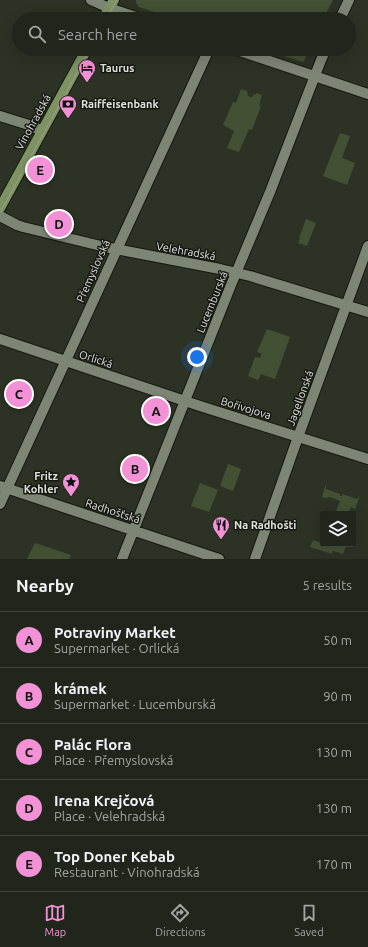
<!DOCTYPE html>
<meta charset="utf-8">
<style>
:root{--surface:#21261c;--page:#2d3229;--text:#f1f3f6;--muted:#a2a5a3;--line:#3e433b;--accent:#f391d6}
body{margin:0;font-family:Ubuntu,sans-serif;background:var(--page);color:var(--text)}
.controls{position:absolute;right:12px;bottom:12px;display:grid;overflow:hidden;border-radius:4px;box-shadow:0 4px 16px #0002}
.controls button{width:36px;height:36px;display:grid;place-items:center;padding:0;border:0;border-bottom:1px solid var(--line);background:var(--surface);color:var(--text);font:20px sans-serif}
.you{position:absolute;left:197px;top:357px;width:14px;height:14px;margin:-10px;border:3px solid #fff;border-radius:50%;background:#1a73e8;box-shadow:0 0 0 6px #1a73e833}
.badge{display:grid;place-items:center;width:26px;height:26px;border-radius:50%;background:var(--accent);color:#111;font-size:13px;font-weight:700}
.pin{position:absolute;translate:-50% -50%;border:2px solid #fff;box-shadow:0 1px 4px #0006}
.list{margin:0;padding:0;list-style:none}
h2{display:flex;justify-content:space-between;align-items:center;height:52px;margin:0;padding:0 16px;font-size:17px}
h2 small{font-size:13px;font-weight:400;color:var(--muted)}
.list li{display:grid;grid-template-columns:26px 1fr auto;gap:12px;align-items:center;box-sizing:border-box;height:56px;padding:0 16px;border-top:1px solid var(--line)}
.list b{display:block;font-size:15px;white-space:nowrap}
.list p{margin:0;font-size:13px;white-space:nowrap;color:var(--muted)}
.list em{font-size:13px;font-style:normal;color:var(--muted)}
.icon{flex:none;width:22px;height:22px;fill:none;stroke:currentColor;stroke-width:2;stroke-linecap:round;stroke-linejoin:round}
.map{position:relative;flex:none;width:368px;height:559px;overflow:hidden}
.search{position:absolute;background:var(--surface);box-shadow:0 4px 16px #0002;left:12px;right:12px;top:12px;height:44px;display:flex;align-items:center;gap:10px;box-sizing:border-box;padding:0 14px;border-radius:22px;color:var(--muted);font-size:15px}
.sheet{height:332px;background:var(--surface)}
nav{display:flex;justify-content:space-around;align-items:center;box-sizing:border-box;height:56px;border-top:1px solid var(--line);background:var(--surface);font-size:11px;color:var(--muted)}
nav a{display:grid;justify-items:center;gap:2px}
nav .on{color:var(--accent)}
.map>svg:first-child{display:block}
.green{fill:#435034}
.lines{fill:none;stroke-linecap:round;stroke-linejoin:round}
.minor-casing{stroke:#141a0e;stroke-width:12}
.secondary-casing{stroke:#141a0e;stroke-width:12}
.minor{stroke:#7d8575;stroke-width:10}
.secondary{stroke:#7e9262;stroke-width:10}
.tram{stroke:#999e94;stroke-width:1}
.labels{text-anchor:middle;stroke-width:3;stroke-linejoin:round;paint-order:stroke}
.poi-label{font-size:11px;font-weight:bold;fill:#dde1d9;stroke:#161913;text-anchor:start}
.street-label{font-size:11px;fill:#dde1d9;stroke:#161913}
</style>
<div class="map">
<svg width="368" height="559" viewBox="0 0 368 559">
<rect width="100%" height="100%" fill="#2c3325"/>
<!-- green -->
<path class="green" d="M136,0H333L323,19H174L139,7L136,3Z
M262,49H309L304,61L303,62Z
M241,89L247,91L248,96L250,97H252L254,94L256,95V93L262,95L259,105L261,106L252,130L249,129L239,152L227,148L234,131L223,125L233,102L236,103Z
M340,133L350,136L342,158L355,163L347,185L323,176Z
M306,219L316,223L307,246L298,243L300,239L299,238Z
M267,329L290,337L275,379L261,374L258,380L248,376L255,357L260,358L262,354L257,352Z
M228,464L241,469L233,491L220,486Z
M200,483L218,490L209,512L191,506Z
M326,484V489L340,494V496H342V494L357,499L360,495L355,509L351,507L348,514H335L340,501L330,497L325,498L322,497Z
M313,540L323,544H347L343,554L333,551L332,554L310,547Z
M35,543L71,555L69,559H27Z"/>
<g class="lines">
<!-- minor casing -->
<g class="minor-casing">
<path id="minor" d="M91,0L109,8L142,19
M340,19L349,0
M234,49L368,94
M0,116L32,126L42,131
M0,216L17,225L23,227L105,247L220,269L250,276L368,312
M0,339L200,406L368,459
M0,486L219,559
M0,504L209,49
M122,559L231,285L270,192L321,60L326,49
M255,559L298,437L368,246"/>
</g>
<!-- secondary casing -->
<g class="secondary-casing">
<path id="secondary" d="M103,19L114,0
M0,208L87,49"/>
</g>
<!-- minor -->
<use href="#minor" class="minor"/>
<!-- secondary -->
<use href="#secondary" class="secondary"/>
<!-- tram -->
<path class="tram" d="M106,19L117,0
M0,213L90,49"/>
</g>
<!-- icons -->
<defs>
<g id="hotel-pin" transform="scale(0.9)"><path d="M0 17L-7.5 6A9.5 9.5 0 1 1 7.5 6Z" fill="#f391d6" stroke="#161913"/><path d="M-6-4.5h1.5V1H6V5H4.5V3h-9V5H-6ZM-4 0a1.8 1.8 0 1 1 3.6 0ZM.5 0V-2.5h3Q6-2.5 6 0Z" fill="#111"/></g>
<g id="bank-pin" transform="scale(0.9)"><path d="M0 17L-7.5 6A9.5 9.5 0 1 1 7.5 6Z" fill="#f391d6" stroke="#161913"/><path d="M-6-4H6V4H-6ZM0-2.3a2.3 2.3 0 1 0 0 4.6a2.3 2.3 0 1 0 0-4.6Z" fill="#111"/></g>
<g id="sight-pin" transform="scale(0.9)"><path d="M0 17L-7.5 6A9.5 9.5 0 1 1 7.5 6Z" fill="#f391d6" stroke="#161913"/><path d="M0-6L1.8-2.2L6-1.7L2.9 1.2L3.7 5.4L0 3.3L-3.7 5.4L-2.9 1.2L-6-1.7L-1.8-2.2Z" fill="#111"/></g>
<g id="restaurant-pin" transform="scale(0.9)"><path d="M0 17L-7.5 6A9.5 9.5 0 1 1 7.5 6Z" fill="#f391d6" stroke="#161913"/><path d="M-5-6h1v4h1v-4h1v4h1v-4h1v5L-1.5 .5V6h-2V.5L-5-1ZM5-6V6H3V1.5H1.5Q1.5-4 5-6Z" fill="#111"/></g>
</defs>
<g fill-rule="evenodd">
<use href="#hotel-pin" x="87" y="68"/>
<use href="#bank-pin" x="68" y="104"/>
<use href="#sight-pin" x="71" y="482"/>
<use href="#restaurant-pin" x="221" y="525"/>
</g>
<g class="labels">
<!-- poi labels -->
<g class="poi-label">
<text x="100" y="72">Taurus</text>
<text x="81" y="108">Raiffeisenbank</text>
<text x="58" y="480" text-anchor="end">Fritz<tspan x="58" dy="13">Kohler</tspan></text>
<text x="234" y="529">Na Radhošti</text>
</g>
<!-- street labels -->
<g class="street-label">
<text transform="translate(33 122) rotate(-61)" y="4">Vinohradská</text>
<text transform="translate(186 251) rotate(10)" y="4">Velehradská</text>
<text transform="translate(93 271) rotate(-66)" y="4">Přemyslovská</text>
<text transform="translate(212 302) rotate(-68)" y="4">Lucemburská</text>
<text transform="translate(96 359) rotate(18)" y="4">Orlická</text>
<text transform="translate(300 398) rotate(-70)" y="4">Jagellonská</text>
<text transform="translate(246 408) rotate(17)" y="4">Bořivojova</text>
<text transform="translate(113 511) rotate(18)" y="4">Radhošťská</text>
</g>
</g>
</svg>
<div class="controls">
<button><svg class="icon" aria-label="layers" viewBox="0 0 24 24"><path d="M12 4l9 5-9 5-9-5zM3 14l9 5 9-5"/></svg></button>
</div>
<div class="you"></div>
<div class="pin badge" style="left:156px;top:411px">A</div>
<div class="pin badge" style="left:135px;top:469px">B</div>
<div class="pin badge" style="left:19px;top:394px">C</div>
<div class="pin badge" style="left:59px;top:224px">D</div>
<div class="pin badge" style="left:40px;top:170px">E</div>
<div class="search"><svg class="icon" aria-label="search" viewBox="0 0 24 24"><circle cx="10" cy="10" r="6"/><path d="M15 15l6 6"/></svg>Search here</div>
</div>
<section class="sheet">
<h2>Nearby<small>5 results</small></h2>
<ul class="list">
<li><span class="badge">A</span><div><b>Potraviny Market</b><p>Supermarket · Orlická</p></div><em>50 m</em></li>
<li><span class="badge">B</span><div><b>krámek</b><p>Supermarket · Lucemburská</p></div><em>90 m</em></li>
<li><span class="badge">C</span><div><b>Palác Flora</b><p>Place · Přemyslovská</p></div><em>130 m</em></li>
<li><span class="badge">D</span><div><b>Irena Krejčová</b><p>Place · Velehradská</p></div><em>130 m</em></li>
<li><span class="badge">E</span><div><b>Top Doner Kebab</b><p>Restaurant · Vinohradská</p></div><em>170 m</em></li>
</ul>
</section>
<nav>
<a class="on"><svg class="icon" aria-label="map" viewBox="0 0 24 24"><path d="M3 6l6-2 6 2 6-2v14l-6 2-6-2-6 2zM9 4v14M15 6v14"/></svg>Map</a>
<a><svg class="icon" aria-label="directions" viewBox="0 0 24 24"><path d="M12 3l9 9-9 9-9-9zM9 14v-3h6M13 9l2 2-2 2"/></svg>Directions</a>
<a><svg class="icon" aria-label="saved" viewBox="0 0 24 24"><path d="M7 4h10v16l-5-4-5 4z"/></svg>Saved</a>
</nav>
